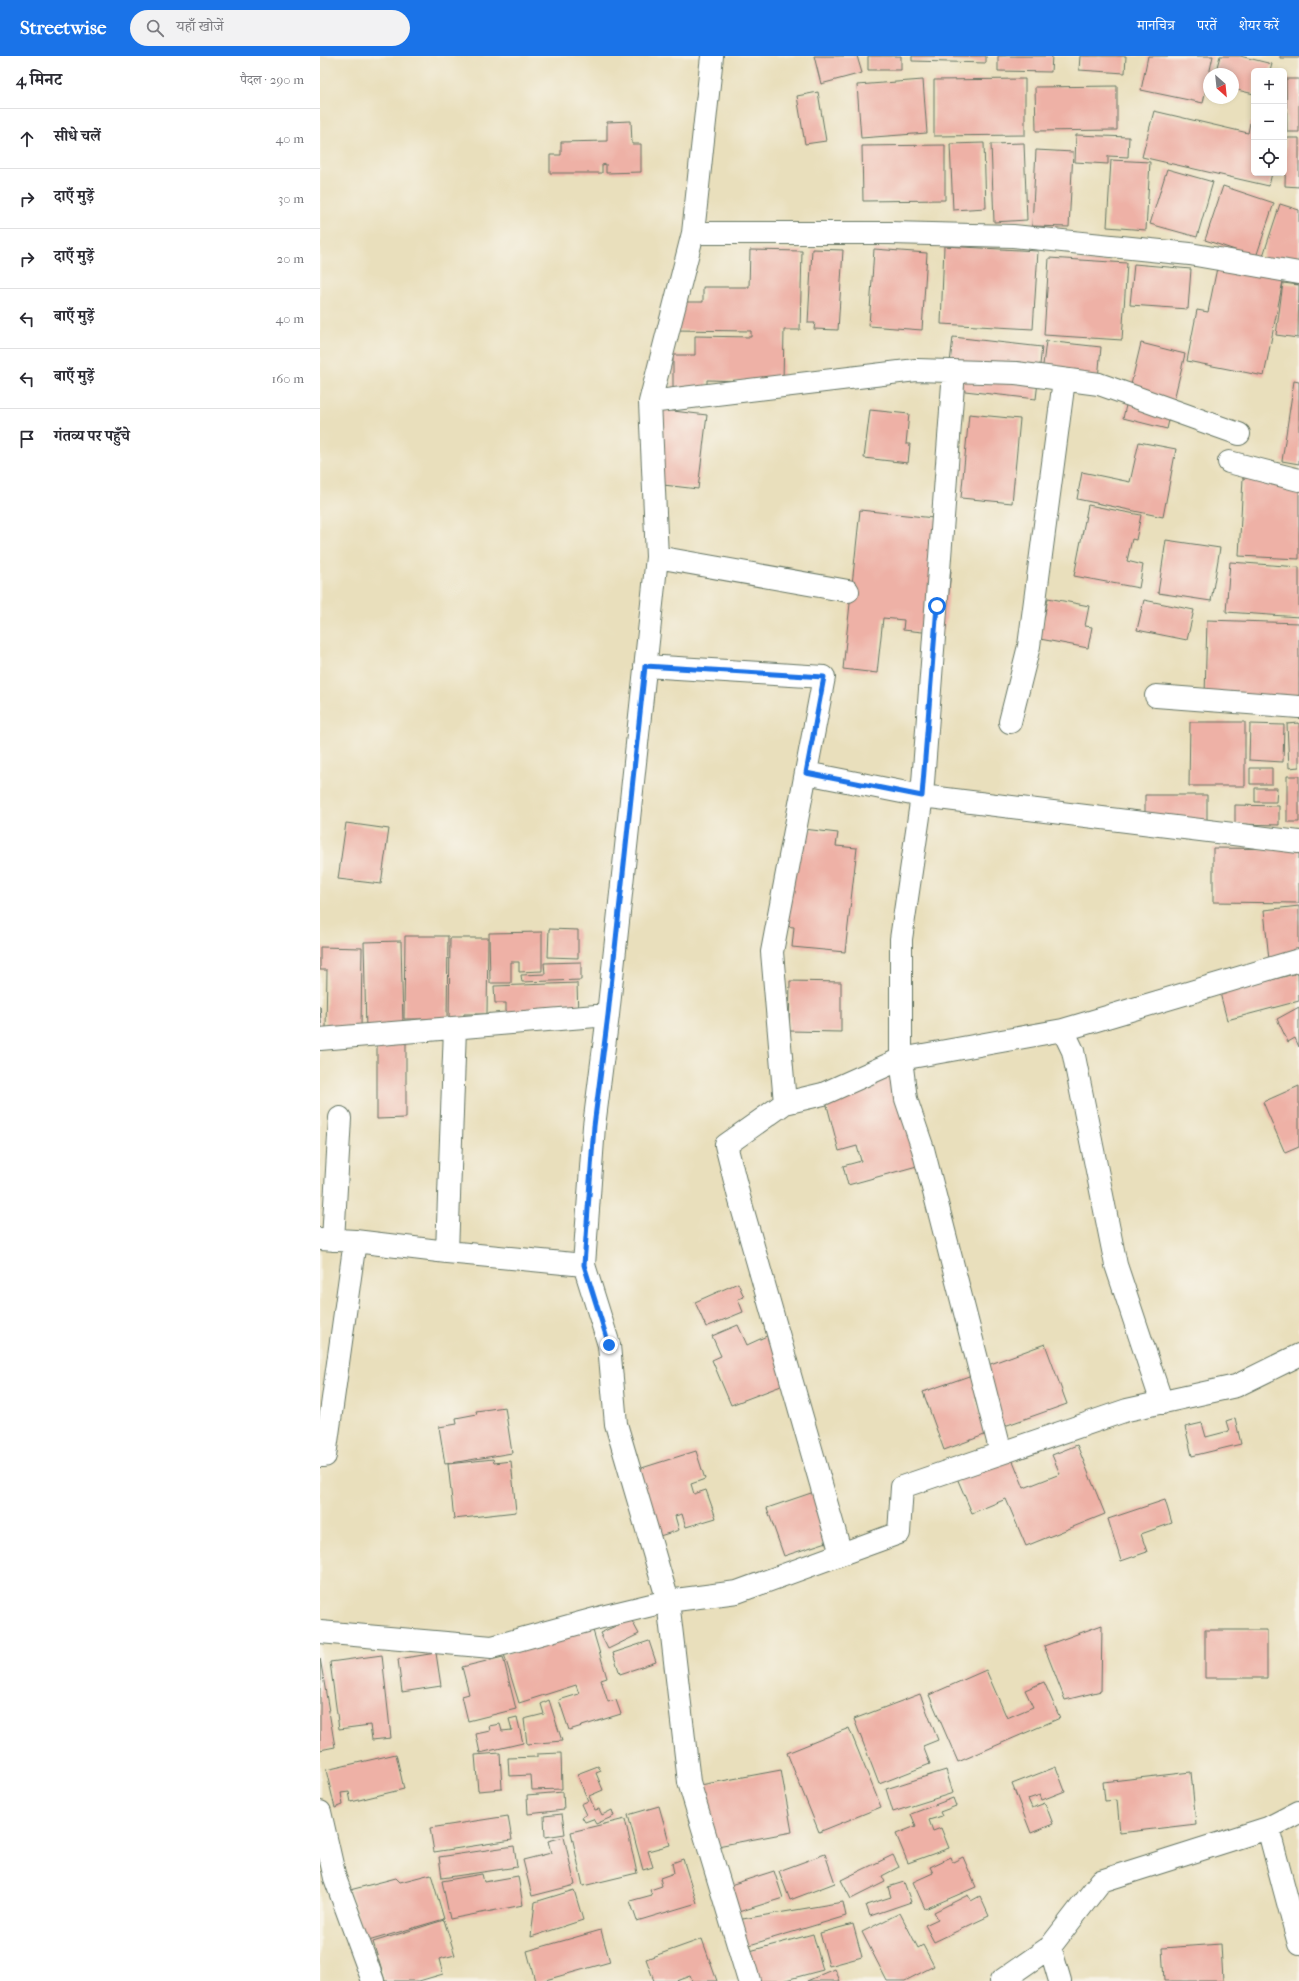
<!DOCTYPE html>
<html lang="hi">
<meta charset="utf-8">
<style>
:root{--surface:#fff;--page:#f2f2f3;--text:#2b2b33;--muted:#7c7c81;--line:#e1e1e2;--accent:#1a73e8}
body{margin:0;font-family:"IM FELL French Canon","Noto Serif Devanagari",serif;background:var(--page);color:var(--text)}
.controls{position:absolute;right:12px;top:12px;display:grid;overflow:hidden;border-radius:6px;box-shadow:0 2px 6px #0003}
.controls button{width:36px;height:36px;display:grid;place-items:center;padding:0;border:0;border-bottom:1px solid var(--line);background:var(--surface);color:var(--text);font:20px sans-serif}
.compass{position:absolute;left:883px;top:12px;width:36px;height:36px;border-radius:50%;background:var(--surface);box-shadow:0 2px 6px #0003;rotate:153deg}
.stop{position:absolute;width:12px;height:12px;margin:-9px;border:3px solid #1a73e8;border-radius:50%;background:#fff}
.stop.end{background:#1a73e8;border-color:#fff;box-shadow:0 1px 4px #0008}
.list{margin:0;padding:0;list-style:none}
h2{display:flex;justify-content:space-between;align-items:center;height:52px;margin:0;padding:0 16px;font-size:17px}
h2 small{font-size:13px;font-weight:400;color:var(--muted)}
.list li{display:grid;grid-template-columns:26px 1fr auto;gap:12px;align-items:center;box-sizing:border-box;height:60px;padding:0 16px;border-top:1px solid var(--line)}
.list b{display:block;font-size:15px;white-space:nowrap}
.list em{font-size:13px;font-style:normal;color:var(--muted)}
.icon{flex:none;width:22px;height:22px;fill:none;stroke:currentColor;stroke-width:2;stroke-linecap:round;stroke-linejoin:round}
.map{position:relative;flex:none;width:979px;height:1925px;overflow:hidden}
header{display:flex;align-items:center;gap:24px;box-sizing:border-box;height:56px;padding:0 20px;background:var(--accent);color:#fff}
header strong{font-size:19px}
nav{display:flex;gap:22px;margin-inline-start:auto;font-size:14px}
.search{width:280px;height:36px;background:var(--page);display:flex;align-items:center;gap:10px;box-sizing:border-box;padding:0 14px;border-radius:22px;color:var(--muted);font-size:15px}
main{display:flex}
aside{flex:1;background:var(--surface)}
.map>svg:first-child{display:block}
.building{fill:#eeb1a6}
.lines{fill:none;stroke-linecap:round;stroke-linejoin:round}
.minor-casing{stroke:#667664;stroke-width:24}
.minor{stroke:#fff;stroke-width:22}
.route{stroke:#1a73e8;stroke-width:5}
</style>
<header>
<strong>Streetwise</strong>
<div class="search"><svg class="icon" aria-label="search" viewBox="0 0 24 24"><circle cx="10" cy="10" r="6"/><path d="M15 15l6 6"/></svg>यहाँ खोजें</div>
<nav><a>मानचित्र</a><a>परतें</a><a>शेयर करें</a></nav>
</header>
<main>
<aside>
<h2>4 मिनट<small>पैदल · 290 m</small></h2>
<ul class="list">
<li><svg class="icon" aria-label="ahead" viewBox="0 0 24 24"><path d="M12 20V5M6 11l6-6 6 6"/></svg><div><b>सीधे चलें</b></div><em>40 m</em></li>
<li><svg class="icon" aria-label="right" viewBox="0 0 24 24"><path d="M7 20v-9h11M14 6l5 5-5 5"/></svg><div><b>दाएँ मुड़ें</b></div><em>30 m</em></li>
<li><svg class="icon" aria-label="right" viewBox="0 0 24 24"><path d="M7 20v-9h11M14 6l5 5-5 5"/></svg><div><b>दाएँ मुड़ें</b></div><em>20 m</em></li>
<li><svg class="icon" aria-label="left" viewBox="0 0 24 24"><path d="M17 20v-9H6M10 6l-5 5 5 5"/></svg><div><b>बाएँ मुड़ें</b></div><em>40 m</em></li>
<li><svg class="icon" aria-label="left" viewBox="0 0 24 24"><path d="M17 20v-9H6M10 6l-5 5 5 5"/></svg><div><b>बाएँ मुड़ें</b></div><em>160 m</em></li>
<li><svg class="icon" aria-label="arrive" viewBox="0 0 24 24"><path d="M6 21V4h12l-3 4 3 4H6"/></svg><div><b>गंतव्य पर पहुँचे</b></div></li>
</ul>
</aside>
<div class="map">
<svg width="979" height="1925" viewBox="0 0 979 1925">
<rect width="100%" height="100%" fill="#f7f3e8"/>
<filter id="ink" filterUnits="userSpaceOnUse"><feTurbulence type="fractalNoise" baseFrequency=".025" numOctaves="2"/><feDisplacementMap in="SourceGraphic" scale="8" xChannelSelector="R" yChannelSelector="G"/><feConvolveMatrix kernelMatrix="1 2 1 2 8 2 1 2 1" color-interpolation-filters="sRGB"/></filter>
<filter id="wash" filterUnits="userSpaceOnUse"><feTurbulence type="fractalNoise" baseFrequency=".012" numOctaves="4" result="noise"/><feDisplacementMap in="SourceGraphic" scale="16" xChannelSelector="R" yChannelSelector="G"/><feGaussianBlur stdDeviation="0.9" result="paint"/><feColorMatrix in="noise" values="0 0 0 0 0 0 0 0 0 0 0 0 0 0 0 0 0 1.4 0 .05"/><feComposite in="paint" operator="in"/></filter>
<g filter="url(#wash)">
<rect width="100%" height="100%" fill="#e9dfbc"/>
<g id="blocks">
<!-- building -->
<path class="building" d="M494,0H537L542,17L501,28Z
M548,0H581V14H548Z
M592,0H666V7L592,5Z
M678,0H732L731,16L678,15Z
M760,0H806L805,17L759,14Z
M828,0H893L883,47L821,34Z
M900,0H920L952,8L950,15H934V38L913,33V18H895Z
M960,0H979V2H960Z
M705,23V79L614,80V24Z
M966,23H979V76H967Z
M603,24L607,77L541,82L537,29Z
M797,30V74L716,75L715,31Z
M498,36L506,85L485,88L477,40Z
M834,55L928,77L930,67L934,68V117H952L949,130L822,101Z
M311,65L312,88H321V116L286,117V108L282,109V117H230V99H241V86L287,85V66Z
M756,79L809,81L808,101L788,100V108L755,106Z
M966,82H979V131L965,130Z
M664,87L666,152L633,154L630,88Z
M704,87L707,164L674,166L671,88Z
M625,89V144L543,145L542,90Z
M716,94L753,96L749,171L712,170Z
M791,104L830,106L826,174L787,171Z
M847,113L893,126L877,181L830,168Z
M903,130L954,147L936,201L885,184Z
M960,148L979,154V211L942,203Z
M624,190L718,195L713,273L621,268Z
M492,193L523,194L518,274L494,273L495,267H488Z
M554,193L607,197L602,274L549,270Z
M430,194L482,195L480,274H464L463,326L387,324V333L353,332V299H375V280L431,281V275L353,274L354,246H383V231H429Z
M729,202L807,207L802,284L724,279Z
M898,207L964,220L944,320L867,305L877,254L888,256Z
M814,208L871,213L868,253L810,249Z
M963,227L979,229L978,282L956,279Z
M633,281L722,291L716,343L627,333Z
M726,285L781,291L778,323L722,317Z
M821,287L865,298L847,373L803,362Z
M974,325L979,326V408L962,405Z
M336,353L387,359L378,433L326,427Z
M550,354L589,358L586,388H590L588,407L544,402Z
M649,358L700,363L692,447L641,442Z
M819,386L856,393L843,461L757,443L762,416L810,426Z
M923,422L979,425V503L919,500Z
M768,449L821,459L816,484L812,483L807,505L823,509L819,532L754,520Z
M540,454L632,464L627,515H631L626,564L622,578L583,574L584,564L563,562L557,617L523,613Z
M846,484L900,492L891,545L838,537Z
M910,506L979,511V561L906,556Z
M728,542L769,550L765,570L772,571L768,592L720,583Z
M824,544L874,554L867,584L817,574Z
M887,564L979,567V642L885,639Z
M870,666H925V730H869Z
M979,667V711L969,712L967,668Z
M930,668L964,669L963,706L929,704Z
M930,712H952V728H930Z
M967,720H979V766H967Z
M935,732H957L956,746H935Z
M825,739H887V778H825Z
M915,749L959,750V769L915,768Z
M26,767L69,773L61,828L18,823Z
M475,772L518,777L516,790L537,792L525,896L472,891L474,871L464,870Z
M893,792L979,793V847L893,846Z
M979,850V910L950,914L944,854Z
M229,873L258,874V902L228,901Z
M222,876V915L199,916V906H191V927H170L169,877Z
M85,880H128L127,963H84Z
M130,882H168L167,958H144L143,966H129Z
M81,885L83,969L46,975L44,886Z
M0,891L42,892L41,974L6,973L7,914H0Z
M261,906V924L202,926L201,919L225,918L224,907Z
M978,917L979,945L907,964L900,937Z
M470,925L521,926V976L469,975Z
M257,927L258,960L186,962V947H175L174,930Z
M0,950L2,977H0Z
M979,951V991L975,982L968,986L957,963Z
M86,987V1062L57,1063V988Z
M570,1010L597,1110L528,1129L523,1110L541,1105L537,1090L519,1095L504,1038Z
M979,1030V1091L965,1097L943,1046Z
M418,1227L424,1241L418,1243L423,1256L386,1271L375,1246Z
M418,1269L427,1289L449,1279L469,1327L411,1349L392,1304L401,1300L392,1280Z
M725,1288L747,1348L679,1372L657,1313Z
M652,1319L659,1341L655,1343L667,1378L624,1394L603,1336Z
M185,1351L192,1397L125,1408L119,1371L137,1368L136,1362L157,1358L156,1355Z
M915,1362L921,1388L872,1400L865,1371L882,1367L886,1381L909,1375L906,1365Z
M757,1389L785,1458L706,1490L686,1443L652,1457L637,1422L691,1400L704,1432L740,1418L732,1399Z
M376,1395L385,1423L371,1428L374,1438L386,1434L396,1462L366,1471L362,1458L355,1460L359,1474L330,1483L309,1416Z
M173,1403L174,1407L191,1405L196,1456L134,1463L128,1408Z
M497,1435L513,1484L464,1500L447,1452Z
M845,1444L852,1467L821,1478L827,1496L801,1505L788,1463Z
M311,1563L319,1578L288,1593L280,1577Z
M782,1569L781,1635L745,1644L724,1590Z
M272,1571L287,1622L281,1624L288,1646L296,1644L301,1658L249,1674L239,1644L259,1638L256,1629L199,1647L184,1598Z
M885,1574H947V1622H885Z
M329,1585L336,1606L300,1618L293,1597Z
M116,1597L121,1630L82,1636L78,1603Z
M62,1599L71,1682L52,1684L50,1669L19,1673L10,1606Z
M183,1601L196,1653L148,1665L142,1640L149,1638L142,1611Z
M0,1602L15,1691L0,1694Z
M666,1614L687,1662L713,1651L705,1634L724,1626L740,1662L638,1706L609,1639Z
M600,1638L618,1684L603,1690L610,1708L559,1728L534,1663Z
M229,1644L242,1685L207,1688L204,1663L224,1658L221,1648Z
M197,1661L203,1687L160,1697L156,1678L170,1675L169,1670L180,1668L182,1675L192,1674L189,1663Z
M529,1672L561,1751L499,1776L467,1697Z
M180,1697L182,1733L158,1735L155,1699Z
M241,1697L242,1733L212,1734L211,1719L189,1720L188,1702L217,1701V1698Z
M76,1698L84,1733L31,1746L29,1736L21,1737L23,1749L15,1752L6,1714Z
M278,1710L281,1715L276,1717L283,1734L269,1740L275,1754L279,1753L282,1759L292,1754L294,1760L276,1768L273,1763L265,1766L262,1761L266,1759L261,1748L268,1745L257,1718Z
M736,1711L745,1735L722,1744L720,1739L708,1743L712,1752L725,1747L733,1768L711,1777L692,1728Z
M461,1714L472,1776L387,1792L375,1730Z
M626,1714L633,1737L573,1756L566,1733Z
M871,1716L876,1768L800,1777L797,1744L785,1745L783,1726Z
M243,1736L244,1754L208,1758L207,1739Z
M633,1742L636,1750L620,1756L622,1760L609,1764L613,1775L621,1772L629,1792L588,1807L576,1778L596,1770L591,1758Z
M339,1750L350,1789L328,1795L333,1811L323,1814L308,1759Z
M242,1758L245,1778L225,1781L224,1760Z
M188,1760L192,1784L114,1796L110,1772Z
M305,1763L317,1817L263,1830L251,1776Z
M244,1781L255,1829L212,1840L203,1804L231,1797L228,1785Z
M194,1790L197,1811L122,1822L119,1801Z
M505,1798L515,1827L470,1844L459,1815Z
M573,1799L579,1811L562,1820L565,1826L531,1843L521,1824Z
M631,1801L633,1806L643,1801L656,1831L605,1853L593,1826L613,1817L610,1811Z
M363,1803L377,1847L317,1865L310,1845L332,1839L330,1834L342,1830L340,1822L354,1817L352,1807Z
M454,1815L463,1842L409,1859L401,1832Z
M111,1818L124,1863L45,1886L30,1834L76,1822L80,1826Z
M162,1818L164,1826L198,1820L203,1849L130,1863L122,1825Z
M584,1826L591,1846L550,1860L546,1849L571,1841L568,1831Z
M254,1834L263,1864L211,1881L215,1846Z
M648,1839L651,1845L660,1840L669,1860L614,1886L605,1869L618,1863L614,1856Z
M523,1846L526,1860L413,1894L405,1866Z
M580,1857L598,1892L603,1889L614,1910L585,1925H567L542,1876Z
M124,1864L135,1899L119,1903L123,1918L99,1925H65L53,1886Z
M533,1868L542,1901L509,1910L500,1877Z
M281,1874L290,1906L222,1925H215L207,1895Z
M493,1878L503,1914L462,1925H422L415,1899Z
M382,1883L397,1925H372L370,1920L356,1925H334L326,1903Z
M901,1888L903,1925H844L842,1892Z
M515,1913L520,1925H487Z"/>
</g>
</g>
<g filter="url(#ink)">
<use href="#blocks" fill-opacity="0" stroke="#667664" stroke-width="1"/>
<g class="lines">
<!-- minor casing -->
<g class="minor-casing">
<path id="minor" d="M392,0L373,177L330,346L337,501L288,959L274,1070L264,1209L289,1289L296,1368L348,1545L369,1726L429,1925
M373,177H570L693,180L870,198L979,217
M634,315L602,740L581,883V1003L586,1043L603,1093L681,1397
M330,346L596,314L696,317L779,328L919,378
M909,406L979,424
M337,501L528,535
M325,610L504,621L452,896L465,1047
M836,640L979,651
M690,666L709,590L744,324
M486,717L602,740L979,786
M743,974L753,995L796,1209L842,1347
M0,983L288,959
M0,1183L35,1185L127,1196L264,1209
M13,1184L20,1062
M127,1196L135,972
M0,1400H5L35,1185
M521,1498L419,1141L406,1089L465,1047L503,1038L581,1003L743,974L979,904
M0,1576L172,1591L282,1561L348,1545L417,1536L579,1477L582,1431L807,1354L916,1330L979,1299
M0,1756L15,1822L53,1925
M979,1756L948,1772L979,1888
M730,1891L781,1825L948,1772
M681,1925L730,1891L740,1925"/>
</g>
<!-- minor -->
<use href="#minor" class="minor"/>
</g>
</g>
<g class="lines" filter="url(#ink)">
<!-- route -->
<path class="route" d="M289,1289L264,1209L274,1070L288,959L325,610L504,621L486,717L602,740L617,550"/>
</g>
</svg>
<div class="controls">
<button>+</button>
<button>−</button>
<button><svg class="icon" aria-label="locate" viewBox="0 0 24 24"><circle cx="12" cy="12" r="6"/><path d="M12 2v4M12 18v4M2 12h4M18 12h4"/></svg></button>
</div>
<svg class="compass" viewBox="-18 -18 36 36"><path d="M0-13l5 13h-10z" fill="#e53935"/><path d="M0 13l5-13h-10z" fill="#7c7c81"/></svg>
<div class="stop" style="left:617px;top:550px"></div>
<div class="stop end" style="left:289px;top:1289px"></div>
</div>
</main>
